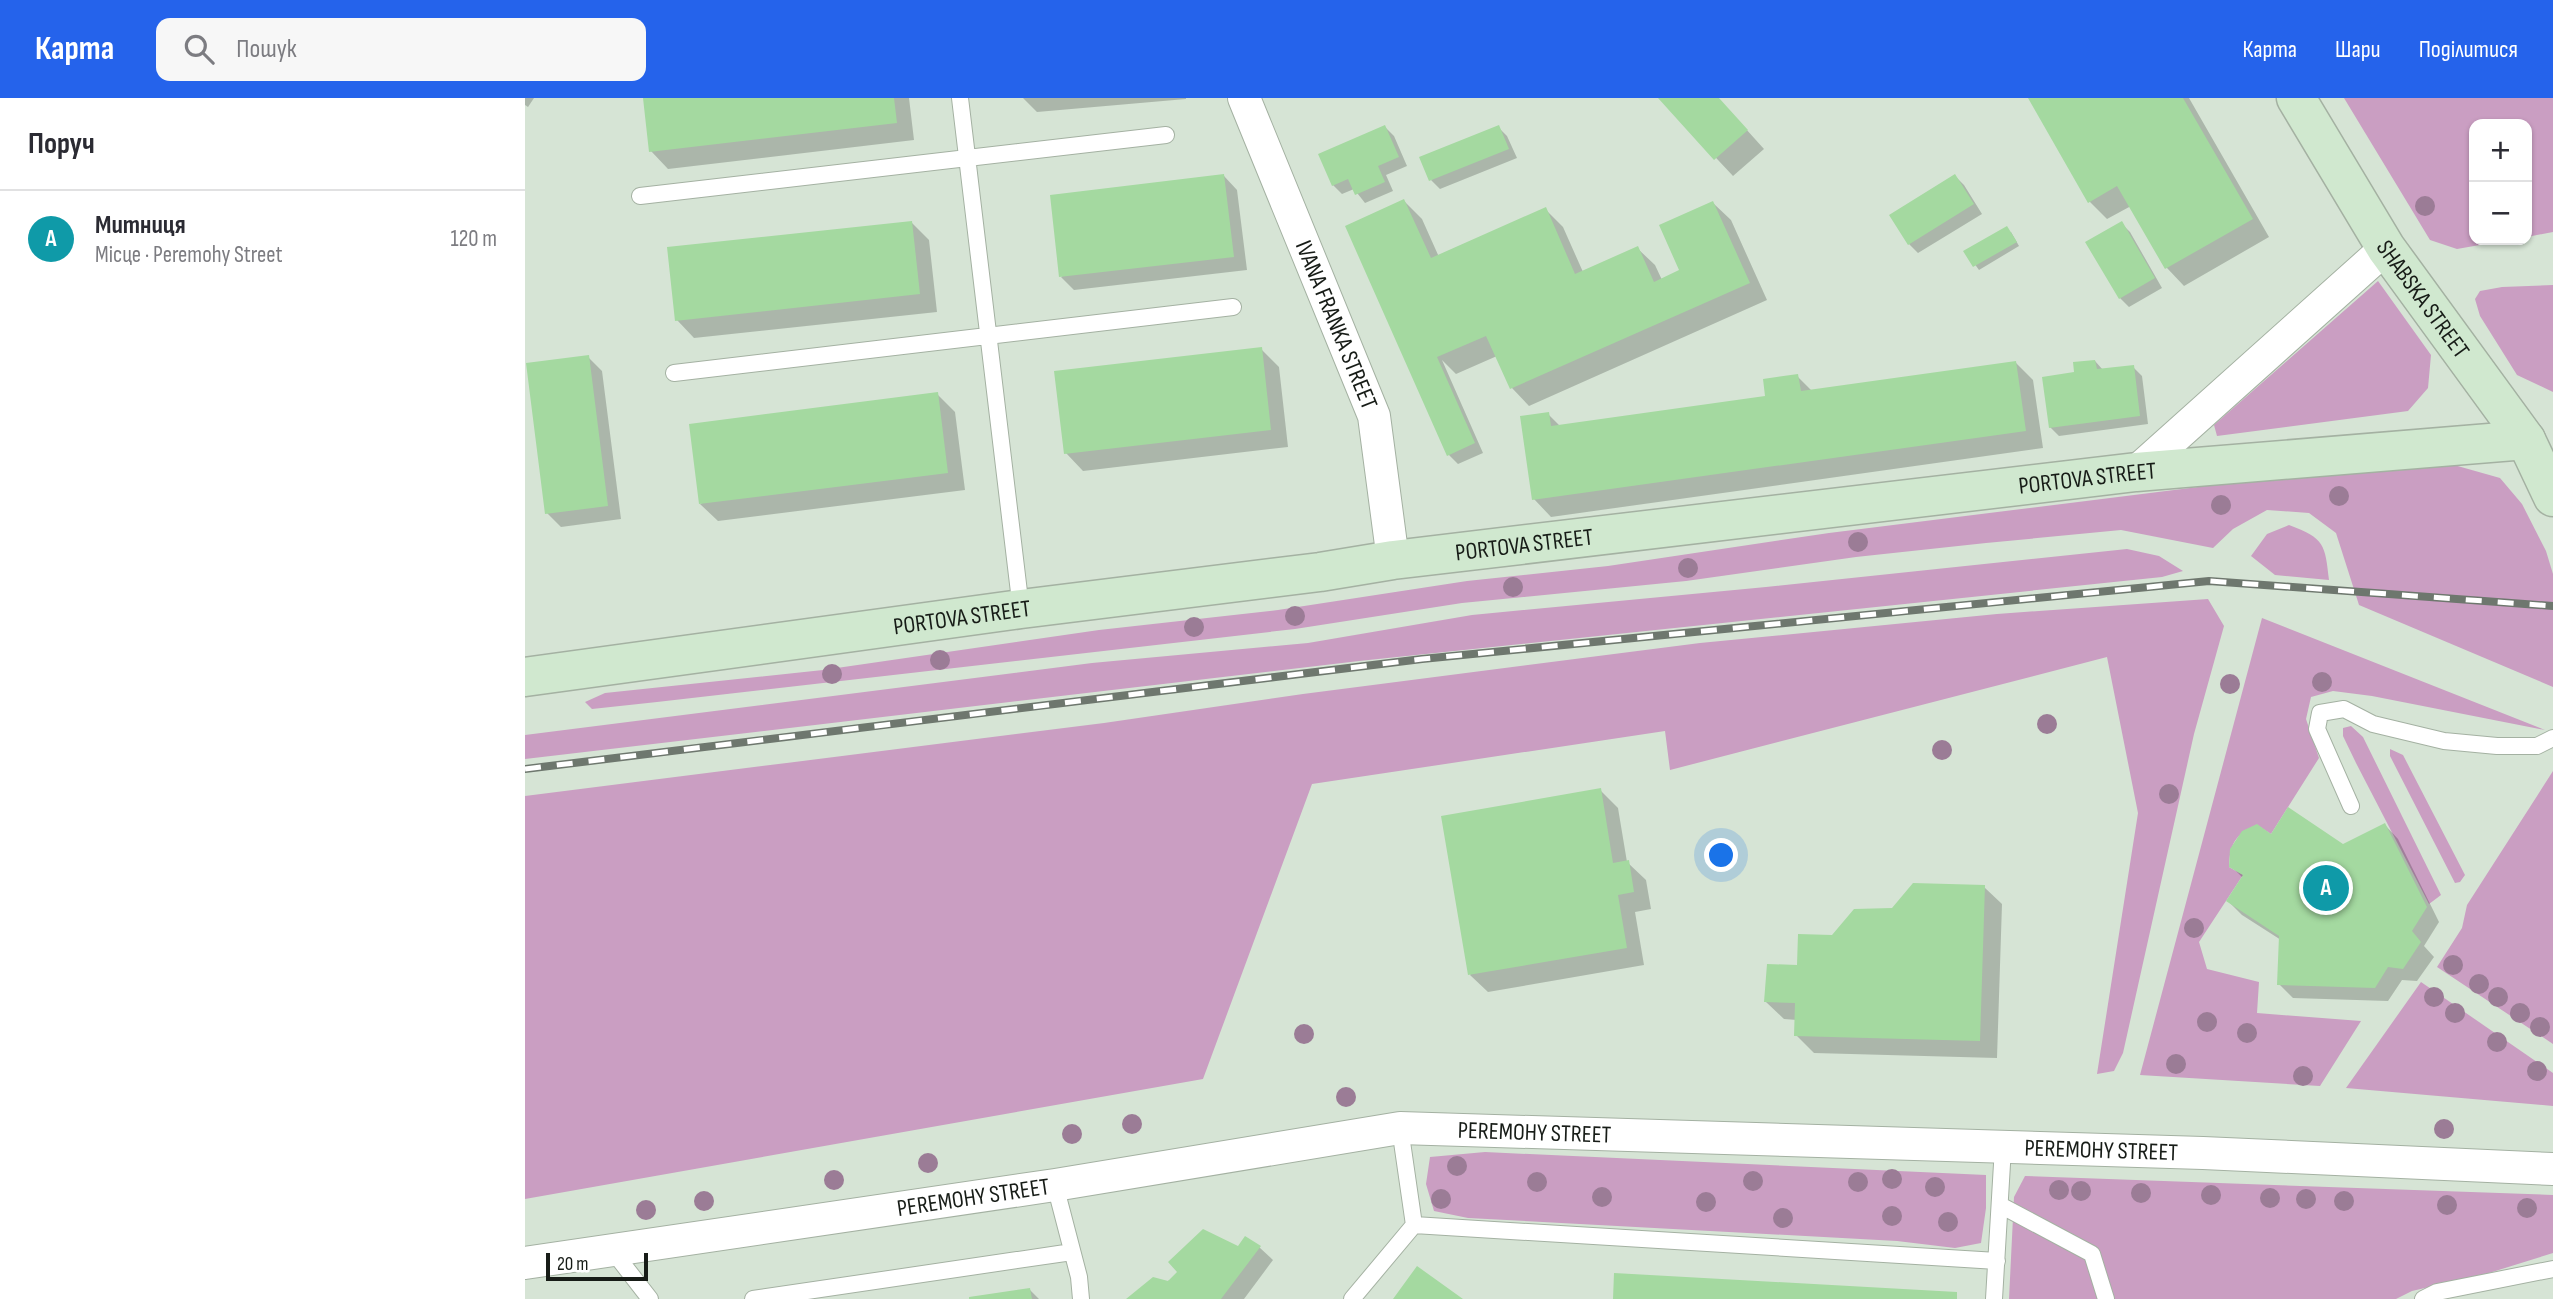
<!DOCTYPE html>
<html lang="uk">
<meta charset="utf-8">
<style>
:root{--surface:#fff;--page:#f7f7f7;--text:#2b2b33;--muted:#7c7c81;--line:#e1e1e2;--accent:#2563eb}
body{margin:0;font-family:"Sofia Sans Condensed",sans-serif;background:var(--page);color:var(--text)}
.controls{position:absolute;right:21px;top:21px;display:grid;overflow:hidden;border-radius:14px;box-shadow:0 2px 5px #0004}
.controls button{width:63px;height:63px;display:grid;place-items:center;padding:0;border:0;border-bottom:2px solid var(--line);background:var(--surface);color:var(--text);font:35px sans-serif}
.scale{position:absolute;left:21px;bottom:18px;width:102px;box-sizing:border-box;padding-left:7px;border:4px solid #171c17;border-top:0;font-size:19px;line-height:24px;white-space:nowrap;color:#171c17;-webkit-text-stroke:5px #fff;paint-order:stroke}
.you{position:absolute;left:1197px;top:758px;width:24px;height:24px;margin:-18px;border:5px solid #fff;border-radius:50%;background:#1a73e8;box-shadow:0 0 0 10px #1a73e833}
.badge{display:grid;place-items:center;width:46px;height:46px;border-radius:50%;background:var(--accent);color:#fff;font-size:23px;font-weight:700}
.pin{position:absolute;translate:-50% -50%;border:4px solid #fff;box-shadow:0 2px 7px #0006}
.list{margin:0;padding:0;list-style:none}
h2{display:flex;justify-content:space-between;align-items:center;height:91px;margin:0;padding:0 28px;font-size:30px}
h2 small{font-size:23px;font-weight:400;color:var(--muted)}
.list li{display:grid;grid-template-columns:46px 1fr auto;gap:21px;align-items:center;box-sizing:border-box;height:98px;padding:0 28px;border-top:2px solid var(--line)}
.list b{display:block;font-size:26px;white-space:nowrap}
.list p{margin:0;font-size:23px;white-space:nowrap;color:var(--muted)}
.list em{font-size:23px;font-style:normal;color:var(--muted)}
.icon{flex:none;width:38px;height:38px;fill:none;stroke:currentColor;stroke-width:2;stroke-linecap:round;stroke-linejoin:round}
.map{position:relative;flex:none;width:2028px;height:1201px;overflow:hidden}
header{display:flex;align-items:center;gap:42px;box-sizing:border-box;height:98px;padding:0 35px;background:var(--accent);color:#fff}
header strong{font-size:33px}
nav{display:flex;gap:38px;margin-inline-start:auto;font-size:24px}
.search{width:490px;height:63px;background:var(--page);display:flex;align-items:center;gap:18px;box-sizing:border-box;padding:0 24px;border-radius:14px;color:var(--muted);font-size:26px}
main{display:flex}
aside{flex:1;background:var(--surface)}
.map>svg:first-child{display:block}
.green{fill:#ca9ec2}
.shadow{fill:#0003}
.building{fill:#a4d9a0}
.lines{fill:none;stroke-linecap:round;stroke-linejoin:round}
.service-casing{stroke:#a4b1a2;stroke-width:18}
.minor-casing{stroke:#a4b1a2;stroke-width:34}
.secondary-casing{stroke:#a4b1a2;stroke-width:41}
.service{stroke:#fff;stroke-width:16}
.minor{stroke:#fff;stroke-width:32}
.secondary{stroke:#d0e8cf;stroke-width:38}
.rail-casing{stroke:#6e776e;stroke-width:8}
.rail{stroke:#fff;stroke-width:5;stroke-dasharray:16;stroke-linecap:butt}
.tree{fill:#9b7c96}
.labels{text-anchor:middle;stroke-width:5;stroke-linejoin:round;paint-order:stroke}
.street-label{font-size:24px;fill:#171c17;stroke:#fff}
</style>
<header>
<strong>Карта</strong>
<div class="search"><svg class="icon" aria-label="search" viewBox="0 0 24 24"><circle cx="10" cy="10" r="6"/><path d="M15 15l6 6"/></svg>Пошук</div>
<nav><a>Карта</a><a>Шари</a><a>Поділитися</a></nav>
</header>
<main>
<aside>
<h2>Поруч<small></small></h2>
<ul class="list">
<li><span class="badge" style="background:#0f9aa8">A</span><div><b>Митниця</b><p>Місце · Peremohy Street</p></div><em>120 m</em></li>
</ul>
</aside>
<div class="map">
<svg width="2028" height="1201" viewBox="0 0 2028 1201">
<rect width="100%" height="100%" fill="#d6e4d5"/>
<!-- green -->
<path class="green" d="M1819,0H2028V134L2002,139V26H1949V142H1983L1932,151L1905,142Z
M1853,183L1906,257L1903,290L1883,313L1692,338L1689,327Z
M2028,187V294L1992,277L1955,218L1950,201L1955,193L1977,189Z
M1929,367L1975,380L1997,406L2021,453L2028,476V589L1834,507L1811,435L1784,415L1742,412L1708,431L1688,450L1596,432L1461,445L1331,459L1161,483L937,505L770,531L132,604L67,611L60,604L80,595L298,572L574,532L753,512L942,483L1083,468L1304,435L1761,378Z
M1764,427C1800,440 1800,447 1804,482L1750,477L1726,458L1742,436Z
M1602,451L1634,458L1658,473L1637,479L834,563L0,661V637L79,627L567,565L783,545L947,517L1241,489Z
M1683,501L1699,528L1669,636L1598,955L1589,973L1572,976L1613,715L1582,559L1145,672L1140,633L787,686L678,981L0,1101V698L579,625L778,596L1175,545L1472,516Z
M1737,520L2020,632L1847,598L1808,593L1786,599L1781,621L1794,660L1746,736L1732,727C1710,736 1705,746 1704,769L1718,777L1674,844L1682,871L1734,884L1732,915L1836,923L1795,988L1615,977Z
M1826,628L1838,639L1916,797L1904,806L1831,665L1818,638V630Z
M1865,651L1878,657L1940,777L1935,784L1930,785L1865,658Z
M2028,673V946L1912,869L1937,830L1942,807Z
M1896,884L2028,975V1008L1821,990Z
M960,1054L1461,1077V1110L1456,1145L1430,1150L1372,1143L943,1120L909,1113L901,1086L905,1059Z
M1500,1078L2028,1097V1155L1964,1175L1887,1193L1871,1201H1484L1489,1099Z"/>
<!-- shadow -->
<path class="shadow" d="M0,0H9L3,9L0,7Z
M120,0H384L389,42L143,71L126,53Z
M498,0H661V1L512,14Z
M1135,0H1193L1239,51L1208,78Z
M1505,0H1664L1744,139L1659,188L1642,170L1606,108L1582,121L1565,104Z
M860,29L869,38L882,68L861,77L868,93L840,105L829,91L817,96L808,87Z
M973,29L982,38L992,60L915,91L906,82Z
M699,78L712,92L722,172L549,192L536,179Z
M1430,78L1439,87L1457,116L1393,155L1384,146Z
M879,103L897,121L914,159L1020,111L1038,129L1058,174L1112,150L1130,167L1137,182L1156,173L1188,105L1206,122L1242,202L1004,308L987,290L972,258L931,276L917,262L958,355L933,366L924,357Z
M387,125L404,142L412,214L169,240L152,222Z
M1596,125L1605,134L1637,190L1604,209L1595,200Z
M1486,134L1494,148L1454,172L1441,154Z
M736,251L754,269L763,349L558,373L541,355Z
M63,259L77,273L96,421L36,429L22,415Z
M1570,263L1578,272L1608,269L1617,278L1623,326L1534,338L1525,329L1551,276Z
M1491,265L1508,282L1518,350L1026,419L1009,401L1023,316L1036,329L1242,300L1272,278L1287,293Z
M412,296L430,314L440,392L193,423L175,406Z
M1075,692L1093,710L1102,764L1121,782L1126,811L1110,814L1119,867L963,894L945,877Z
M1860,727L1873,741L1914,824L1899,848L1909,859L1892,883L1877,882L1863,903L1768,900L1754,886L1756,842L1717,817L1703,803L1718,780L1706,768L1746,738L1818,748Z
M1459,789L1477,806L1472,960L1289,955L1271,937L1272,922L1259,921L1241,904L1273,868L1368,811Z
M734,1149L748,1162L719,1201H604L714,1150Z
M505,1192L514,1201H445Z"/>
<!-- building -->
<path class="building" d="M118,0H369L372,25L124,54Z
M1133,0H1194L1223,32L1189,62Z
M1503,0H1658L1728,121L1640,171L1592,88L1563,105Z
M860,27L874,59L853,68L860,84L830,97L823,81L807,88L793,56Z
M974,27L984,51L904,83L894,59Z
M699,76L709,159L534,179L525,97Z
M1430,76L1449,106L1383,147L1364,117Z
M879,101L906,160L1021,109L1050,176L1113,148L1129,184L1154,172L1134,127L1188,103L1225,185L985,291L961,238L912,259L950,345L922,358L820,128Z
M387,123L395,196L150,223L142,149Z
M1597,123L1630,180L1594,201L1560,144Z
M1482,128L1492,144L1448,169L1438,153Z
M737,249L746,332L539,356L529,273Z
M64,257L83,408L20,416L1,265Z
M1570,262L1572,271L1609,267L1615,318L1524,330L1517,279L1549,274L1548,264Z
M1491,263L1501,333L1007,402L995,318L1024,314L1026,328L1240,298L1238,281L1273,276L1276,293Z
M413,294L423,375L174,406L164,326Z
M1076,690L1088,765L1104,762L1109,794L1093,797L1102,850L943,877L916,718Z
M1763,709L1818,746L1860,725L1902,809L1887,833L1896,844L1878,871L1863,869L1850,890L1752,887L1754,838L1701,803L1718,777L1704,769L1705,751L1717,733L1732,726L1746,736Z
M1388,785L1460,787L1455,943L1269,938L1270,905L1239,904L1242,866L1272,867L1273,836L1307,837L1329,811L1367,810Z
M678,1131L713,1148L720,1138L736,1148L696,1201H601L628,1179L643,1183L652,1174L643,1164Z
M892,1168L938,1201H868Z
M1089,1175L1432,1194V1201H1088Z
M505,1190L507,1201H444V1199Z"/>
<g class="lines">
<!-- service casing -->
<g class="service-casing">
<path id="service" d="M435,0L496,511
M115,98L641,37
M149,275L708,209
M1826,708L1792,631L1795,615L1819,611L1848,626L1919,643L1972,648H2012L2028,640
M530,1087L554,1179L556,1201
M1475,1107L1567,1156L1581,1201
M889,1127L1472,1163
M87,1152L125,1201
M228,1201L547,1154
M827,1201L889,1127L875,1030
M1469,1201L1478,1049
M1898,1201L1912,1194L2028,1171"/>
</g>
<!-- minor casing -->
<g class="minor-casing">
<g id="minor">
<path id="s1" d="M719,0L849,318L868,462"/>
<path d="M1611,374L1861,150"/>
<path id="s2" d="M0,1165L530,1087L875,1030L1678,1055L2028,1071"/>
</g>
</g>
<!-- secondary casing -->
<g class="secondary-casing">
<g id="secondary">
<path id="s3" d="M1771,0L1861,150L2001,342L2028,399"/>
<path id="s4" d="M0,579L496,511L795,474L868,462L1611,374L2001,342"/>
</g>
</g>
<!-- service -->
<use href="#service" class="service"/>
<!-- minor -->
<use href="#minor" class="minor"/>
<!-- secondary -->
<use href="#secondary" class="secondary"/>
<!-- rail casing -->
<g class="rail-casing">
<path id="rail" d="M0,671L897,561L1684,483L2028,508"/>
</g>
<!-- rail -->
<use href="#rail" class="rail"/>
</g>
<!-- trees -->
<g class="tree">
<circle cx="1900" cy="108" r="10"/>
<circle cx="1814" cy="398" r="10"/>
<circle cx="1696" cy="407" r="10"/>
<circle cx="1333" cy="444" r="10"/>
<circle cx="1163" cy="470" r="10"/>
<circle cx="988" cy="489" r="10"/>
<circle cx="770" cy="518" r="10"/>
<circle cx="669" cy="529" r="10"/>
<circle cx="415" cy="562" r="10"/>
<circle cx="307" cy="576" r="10"/>
<circle cx="1797" cy="584" r="10"/>
<circle cx="1705" cy="586" r="10"/>
<circle cx="1522" cy="626" r="10"/>
<circle cx="1417" cy="652" r="10"/>
<circle cx="1644" cy="696" r="10"/>
<circle cx="1669" cy="830" r="10"/>
<circle cx="1928" cy="867" r="10"/>
<circle cx="1954" cy="886" r="10"/>
<circle cx="1909" cy="899" r="10"/>
<circle cx="1973" cy="899" r="10"/>
<circle cx="1930" cy="915" r="10"/>
<circle cx="1995" cy="915" r="10"/>
<circle cx="1682" cy="924" r="10"/>
<circle cx="2015" cy="929" r="10"/>
<circle cx="1722" cy="935" r="10"/>
<circle cx="779" cy="936" r="10"/>
<circle cx="1972" cy="944" r="10"/>
<circle cx="1651" cy="966" r="10"/>
<circle cx="2012" cy="973" r="10"/>
<circle cx="1778" cy="978" r="10"/>
<circle cx="821" cy="999" r="10"/>
<circle cx="607" cy="1026" r="10"/>
<circle cx="1919" cy="1031" r="10"/>
<circle cx="547" cy="1036" r="10"/>
<circle cx="403" cy="1065" r="10"/>
<circle cx="932" cy="1068" r="10"/>
<circle cx="1367" cy="1081" r="10"/>
<circle cx="309" cy="1082" r="10"/>
<circle cx="1228" cy="1083" r="10"/>
<circle cx="1012" cy="1084" r="10"/>
<circle cx="1333" cy="1084" r="10"/>
<circle cx="1410" cy="1089" r="10"/>
<circle cx="1534" cy="1092" r="10"/>
<circle cx="1556" cy="1093" r="10"/>
<circle cx="1616" cy="1095" r="10"/>
<circle cx="1686" cy="1097" r="10"/>
<circle cx="1077" cy="1099" r="10"/>
<circle cx="1745" cy="1100" r="10"/>
<circle cx="916" cy="1101" r="10"/>
<circle cx="1781" cy="1101" r="10"/>
<circle cx="179" cy="1103" r="10"/>
<circle cx="1819" cy="1103" r="10"/>
<circle cx="1181" cy="1104" r="10"/>
<circle cx="1922" cy="1107" r="10"/>
<circle cx="2002" cy="1110" r="10"/>
<circle cx="121" cy="1112" r="10"/>
<circle cx="1367" cy="1118" r="10"/>
<circle cx="1258" cy="1120" r="10"/>
<circle cx="1423" cy="1124" r="10"/>
</g>
<g class="labels">
<!-- street labels -->
<g class="street-label">
<text dy="8" stroke="none"><textPath href="#s3" startOffset="238">SHABSKA STREET</textPath></text>
<text dy="8" stroke="none"><textPath href="#s1" startOffset="245">IVANA FRANKA STREET</textPath></text>
<text dy="8" stroke="none"><textPath href="#s4" startOffset="1575">PORTOVA STREET</textPath></text>
<text dy="8" stroke="none"><textPath href="#s4" startOffset="1008">PORTOVA STREET</textPath></text>
<text dy="8" stroke="none"><textPath href="#s4" startOffset="441">PORTOVA STREET</textPath></text>
<text dy="8" stroke="none"><textPath href="#s2" startOffset="1020">PEREMOHY STREET</textPath></text>
<text dy="8" stroke="none"><textPath href="#s2" startOffset="1587">PEREMOHY STREET</textPath></text>
<text dy="8" stroke="none"><textPath href="#s2" startOffset="453">PEREMOHY STREET</textPath></text>
</g>
</g>
</svg>
<div class="controls">
<button>+</button>
<button>−</button>
</div>
<div class="scale">20 m</div>
<div class="you"></div>
<div class="pin badge" style="left:1801px;top:790px;background:#0f9aa8">A</div>
</div>
</main>
